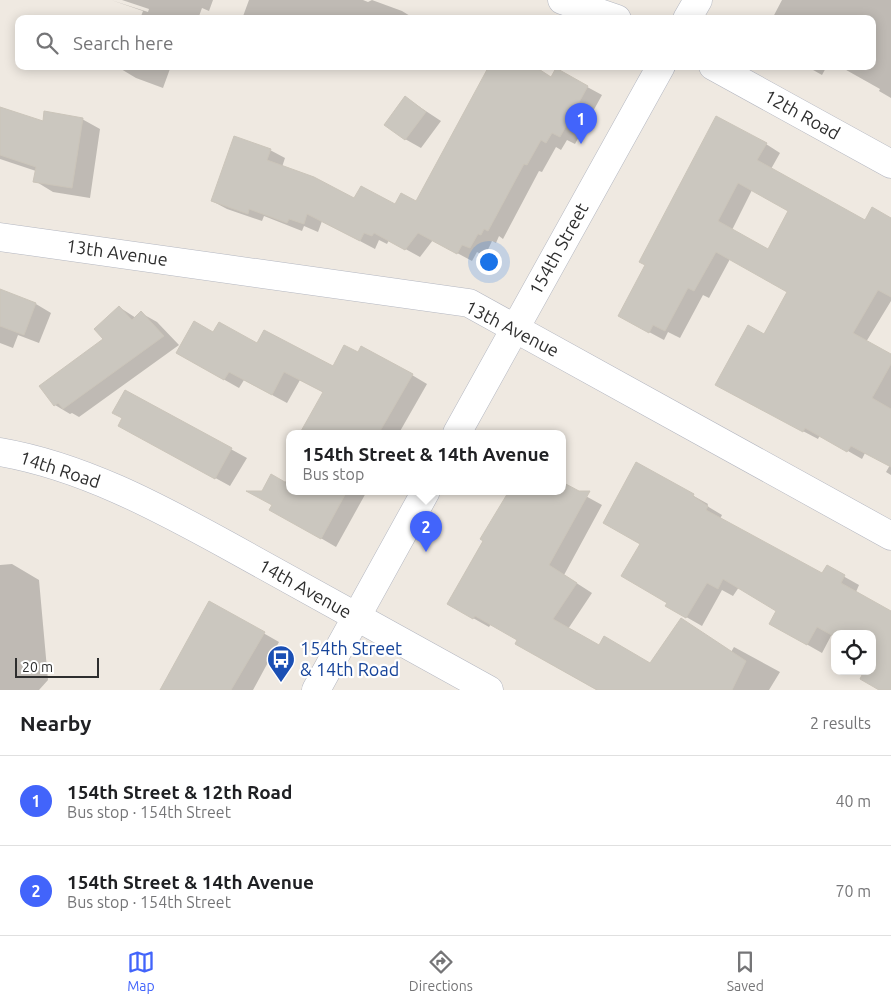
<!DOCTYPE html>
<meta charset="utf-8">
<style>
:root{--surface:#fff;--page:#f6f6f6;--text:#202124;--muted:#757577;--line:#e0e0e0;--accent:#4264fb}
body{margin:0;font-family:Ubuntu,sans-serif;background:var(--page);color:var(--text)}
.controls{position:absolute;right:15px;bottom:15px;display:grid;overflow:hidden;border-radius:10px;box-shadow:0 2px 12px #0003}
.controls button{width:45px;height:45px;display:grid;place-items:center;padding:0;border:0;border-bottom:1px solid var(--line);background:var(--surface);color:var(--text);font:25px sans-serif}
.scale{position:absolute;left:15px;bottom:12px;width:84px;box-sizing:border-box;padding-left:5px;border:2px solid #2e2e2e;border-top:0;font-size:14px;line-height:18px;white-space:nowrap;color:#2e2e2e;-webkit-text-stroke:4px #fff;paint-order:stroke}
.you{position:absolute;left:488px;top:261px;width:18px;height:18px;margin:-12px;border:4px solid #fff;border-radius:50%;background:#1a73e8;box-shadow:0 0 0 8px #1a73e833}
.badge{display:grid;place-items:center;width:32px;height:32px;border-radius:50%;background:var(--accent);color:#fff;font-size:16px;font-weight:700}
.pin{position:absolute;translate:-50% -41px;filter:drop-shadow(0 1px 2px #0008)}
.pin::after{content:'';position:absolute;top:26px;width:18px;height:15px;background:inherit;clip-path:polygon(0 0,100% 0,50% 100%)}
.popup{position:absolute;left:286px;top:430px;width:280px;height:65px;box-sizing:border-box;display:grid;place-content:center;border-radius:10px;background:var(--surface);filter:drop-shadow(0 1px 4px #0005);font-size:16px;white-space:nowrap;color:var(--muted)}
.popup b{font-size:19px;color:var(--text)}
.popup::after{content:'';position:absolute;left:50%;top:100%;margin-left:-10px;border:10px solid transparent;border-top-color:var(--surface)}
.list{margin:0;padding:0;list-style:none}
h2{display:flex;justify-content:space-between;align-items:center;height:65px;margin:0;padding:0 20px;font-size:21px}
h2 small{font-size:16px;font-weight:400;color:var(--muted)}
.list li{display:grid;grid-template-columns:32px 1fr auto;gap:15px;align-items:center;box-sizing:border-box;height:90px;padding:0 20px;border-top:1px solid var(--line)}
.list b{display:block;font-size:19px;white-space:nowrap}
.list p{margin:0;font-size:16px;white-space:nowrap;color:var(--muted)}
.list em{font-size:16px;font-style:normal;color:var(--muted)}
.icon{flex:none;width:28px;height:28px;fill:none;stroke:currentColor;stroke-width:2;stroke-linecap:round;stroke-linejoin:round}
.map{position:relative;flex:none;width:891px;height:690px;overflow:hidden}
.search{position:absolute;background:var(--surface);box-shadow:0 2px 12px #0003;left:15px;right:15px;top:15px;height:55px;display:flex;align-items:center;gap:12px;box-sizing:border-box;padding:0 18px;border-radius:10px;color:var(--muted);font-size:19px}
.sheet{height:245px;background:var(--surface)}
nav{display:flex;justify-content:space-around;align-items:center;box-sizing:border-box;height:70px;border-top:1px solid var(--line);background:var(--surface);font-size:14px;color:var(--muted)}
nav a{display:grid;justify-items:center;gap:2px}
nav .on{color:var(--accent)}
.map>svg:first-child{display:block}
.shadow{fill:#0003;fill-rule:evenodd}
.building{fill:#cbc7bf;stroke:#cbc5ba;fill-rule:evenodd}
.lines{fill:none;stroke-linecap:round;stroke-linejoin:round}
.minor-casing{stroke:#b4b7c1;stroke-width:29}
.tertiary-casing{stroke:#b4b7c1;stroke-width:29}
.minor{stroke:#fff;stroke-width:28}
.tertiary{stroke:#fff;stroke-width:28}
.labels{text-anchor:middle;stroke-width:4.5;stroke-linejoin:round;paint-order:stroke}
.street-label{font-size:18px;fill:#2e2e2e;stroke:#fff}
.transit-label{font-size:18px;fill:#164399;stroke:#fff;text-anchor:start}
</style>
<div class="map">
<svg width="891" height="690" viewBox="0 0 891 690">
<rect width="100%" height="100%" fill="#efe9e1"/>
<!-- shadow -->
<path class="shadow" d="M111,0L148,12L149,9L122,0H213L209,11L202,8L198,19H140L143,11Z
M249,0H363L368,2L372,0L402,11L415,19H242Z
M782,0H891V98L879,91L880,89L839,66H872V19H772Z
M122,66H171L163,88L136,78L121,69Z
M806,66H827L822,75Z
M556,70L602,95L575,144L567,140L561,150L556,147L542,172L539,171L503,239L499,236L496,243L492,241L485,256L477,252L472,261L433,240L420,257L389,240L387,244L379,240L375,249L322,221L318,232L304,226L302,231L264,216L262,221L227,209L212,201L270,150L285,158L282,167L355,199L396,206L417,202L552,78Z
M406,98L441,121L421,148L405,139Z
M0,108L44,123L82,119L100,129L90,198L53,192L35,181L36,171L0,159Z
M766,144L780,153L771,169L865,222L891,220V301L866,342L891,356V475L886,472L890,465L865,453L862,459L820,435L818,439L731,393L789,292L730,259L709,298L703,295L680,338L668,332L664,340L634,324ZM752,190L789,210L769,250L732,230Z
M0,290L36,304L51,313L39,343L18,335L13,348L0,343Z
M119,307L136,318L141,313L157,322L179,345L79,417L72,413L70,414L55,405L105,339Z
M214,334L333,368L412,375L427,384L399,433H306L303,431L325,393L300,380L287,403L244,380L239,388L177,353Z
M125,391L247,458L230,486L135,434L123,418Z
M637,464L708,504L707,506L722,515L720,519L823,575L827,567L859,585L856,592L891,613V690H882L872,671V634H832L822,653L771,624L778,611L739,587L733,596L722,590L702,626L667,606L668,603L642,544Z
M290,473V491H367L336,547L271,509Z
M562,483L602,505L564,575L592,593L568,629L599,647L651,665L731,652L734,647L780,672L769,690H597L516,644L519,640L491,624L489,627L448,604L511,491H562Z
M12,564L39,580L48,680L39,690H0V565Z
M209,602L279,642L253,690H161Z"/>
<!-- building -->
<path class="building" d="M489,66H534L551,77L556,68L588,86L560,137L552,133L546,143L541,140L527,165L524,164L488,231L484,229L481,235L478,234L470,248L462,245L457,254L418,233L405,250L374,233L372,236L364,233L360,241L307,214L304,224L289,219L287,223L249,209L248,214L211,201L234,136L271,149L267,160L314,177L354,198L361,186L395,204L401,193L416,201Z
M405,96L426,112L405,140L384,125Z
M0,107L43,121L44,111L83,118L72,188L33,182L36,167L0,155Z
M716,116L767,143L757,160L865,220L872,207L891,218V297L878,290L853,333L891,354V364L872,398L891,409V467L851,446L847,452L805,428L803,432L715,385L748,325L764,334L787,292L716,252L694,291L688,288L665,331L653,325L649,333L618,316L645,265L639,262ZM738,183L788,211L768,249L718,221Z
M0,289L36,303L24,335L0,326Z
M119,306L132,320L141,311L164,336L63,409L58,403L54,406L39,386L103,339L94,329Z
M194,321L213,332L219,322L257,343L264,330L333,366L344,345L358,352L361,346L413,374L379,433H300L323,392L284,372L272,395L229,372L224,380L176,353Z
M125,390L232,448L215,479L118,426L122,418L112,413Z
M636,462L694,494L693,496L708,506L706,510L822,573L827,565L845,575L841,583L891,611V690H879L860,679L864,671H872V634H835V637L817,627L807,645L769,624L776,611L723,579L718,589L707,583L686,618L665,606L667,603L621,576L640,544L603,523Z
M271,474L290,485V491H347L321,539L269,510L272,505L246,491H262Z
M562,482L579,491H590L549,565L577,583L553,619L599,645L604,636L650,663L681,618L746,661L732,690H597L515,644L517,640L475,616L473,619L447,604L483,541L480,539L509,491H562Z
M209,601L265,632L231,690H160Z"/>
<g class="lines">
<!-- minor casing -->
<g class="minor-casing">
<path id="minor" d="M562,0L617,19
M713,66L891,164
M0,237L469,303L891,536
M357,617L489,690"/>
</g>
<!-- tertiary casing -->
<g class="tertiary-casing">
<path id="tertiary" d="M687,19L698,0
M457,433L661,66
M0,452C81,466 156,506 227,545C270,569 313,593 357,617
M316,690L426,491"/>
</g>
<!-- minor -->
<use href="#minor" class="minor"/>
<!-- tertiary -->
<use href="#tertiary" class="tertiary"/>
</g>
<!-- icons -->
<defs>
<g id="bus-pin" transform="scale(1.4375)"><path d="M0 17L-7.5 6A9.5 9.5 0 1 1 7.5 6Z" fill="#1a4fb4" stroke="#fff"/><path d="M-5-6H5V4H4V6H2V4H-2V6H-4V4H-5ZM-3.5-4V0h7V-4ZM-3.5 1.2v1.5H-2V1.2ZM2 1.2v1.5H3.5V1.2Z" fill="#fff"/></g>
</defs>
<g fill-rule="evenodd">
<use href="#bus-pin" x="281" y="659"/>
</g>
<g class="labels">
<!-- street labels -->
<g class="street-label">
<text transform="translate(802 115) rotate(29)" y="6">12th Road</text>
<text transform="translate(559 249) rotate(-61)" y="6">154th Street</text>
<text transform="translate(117 253) rotate(8)" y="6">13th Avenue</text>
<text transform="translate(512 329) rotate(27)" y="6">13th Avenue</text>
<text transform="translate(60 470) rotate(18)" y="6">14th Road</text>
<text transform="translate(305 589) rotate(29)" y="6">14th Avenue</text>
</g>
<!-- transit labels -->
<g class="transit-label">
<text x="300" y="655">154th Street<tspan x="300" dy="21">&amp; 14th Road</tspan></text>
</g>
</g>
</svg>
<div class="controls">
<button><svg class="icon" aria-label="locate" viewBox="0 0 24 24"><circle cx="12" cy="12" r="6"/><path d="M12 2v4M12 18v4M2 12h4M18 12h4"/></svg></button>
</div>
<div class="scale">20 m</div>
<div class="you"></div>
<div class="pin badge" style="left:581px;top:144px">1</div>
<div class="pin badge" style="left:426px;top:552px">2</div>
<div class="popup"><b>154th Street &amp; 14th Avenue</b>Bus stop</div>
<div class="search"><svg class="icon" aria-label="search" viewBox="0 0 24 24"><circle cx="10" cy="10" r="6"/><path d="M15 15l6 6"/></svg>Search here</div>
</div>
<section class="sheet">
<h2>Nearby<small>2 results</small></h2>
<ul class="list">
<li><span class="badge">1</span><div><b>154th Street &amp; 12th Road</b><p>Bus stop · 154th Street</p></div><em>40 m</em></li>
<li><span class="badge">2</span><div><b>154th Street &amp; 14th Avenue</b><p>Bus stop · 154th Street</p></div><em>70 m</em></li>
</ul>
</section>
<nav>
<a class="on"><svg class="icon" aria-label="map" viewBox="0 0 24 24"><path d="M3 6l6-2 6 2 6-2v14l-6 2-6-2-6 2zM9 4v14M15 6v14"/></svg>Map</a>
<a><svg class="icon" aria-label="directions" viewBox="0 0 24 24"><path d="M12 3l9 9-9 9-9-9zM9 14v-3h6M13 9l2 2-2 2"/></svg>Directions</a>
<a><svg class="icon" aria-label="saved" viewBox="0 0 24 24"><path d="M7 4h10v16l-5-4-5 4z"/></svg>Saved</a>
</nav>
